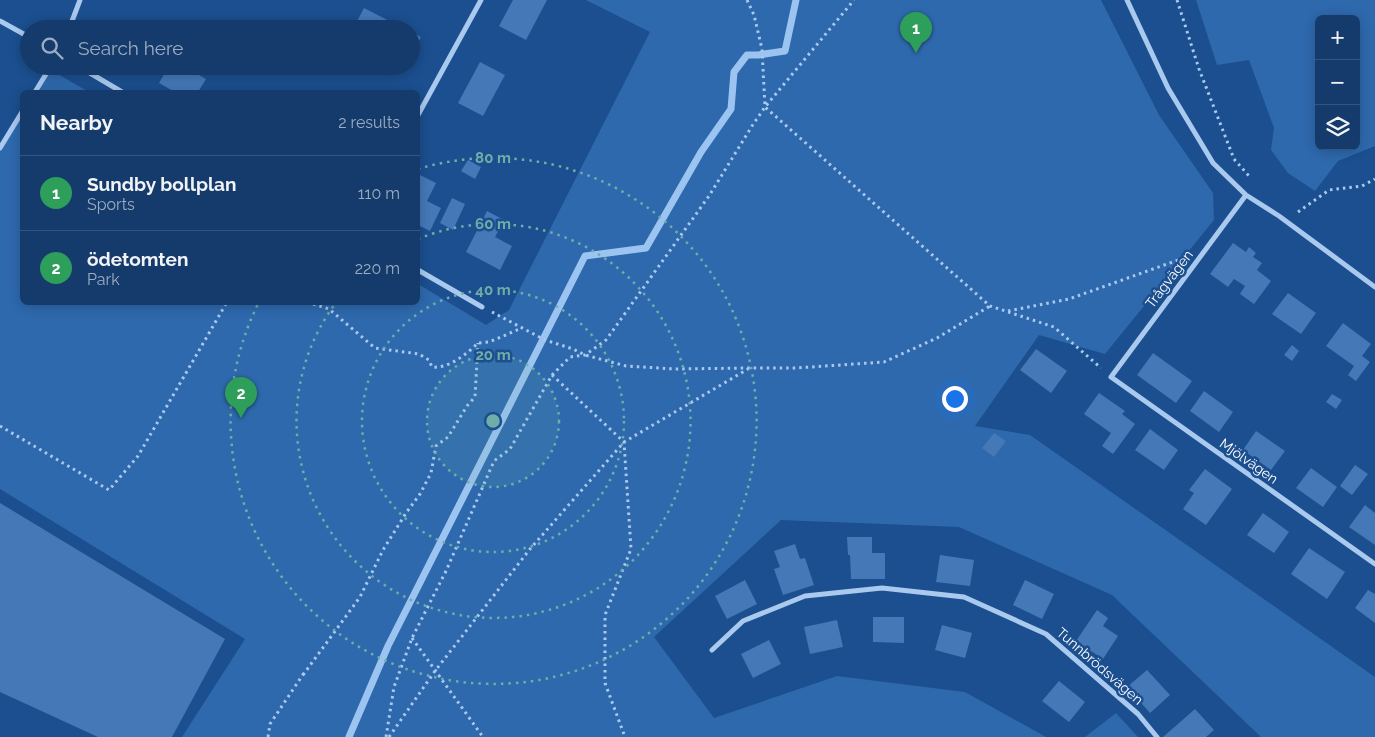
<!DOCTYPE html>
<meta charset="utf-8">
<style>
:root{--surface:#143b6b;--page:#1d4271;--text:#f1f3f6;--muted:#9dadc1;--line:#33557e;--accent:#e797bd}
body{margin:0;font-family:Raleway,sans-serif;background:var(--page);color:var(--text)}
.controls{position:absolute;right:15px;top:15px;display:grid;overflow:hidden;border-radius:8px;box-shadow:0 2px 12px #0003}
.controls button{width:45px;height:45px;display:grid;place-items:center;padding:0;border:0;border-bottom:1px solid var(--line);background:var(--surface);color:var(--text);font:25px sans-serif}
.you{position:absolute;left:954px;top:398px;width:18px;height:18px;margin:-12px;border:4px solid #fff;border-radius:50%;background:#1a73e8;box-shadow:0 0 0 8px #1a73e833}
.badge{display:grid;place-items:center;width:32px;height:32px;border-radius:50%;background:var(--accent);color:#fff;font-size:16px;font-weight:700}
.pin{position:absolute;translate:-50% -41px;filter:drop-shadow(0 1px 2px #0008)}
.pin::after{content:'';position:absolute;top:26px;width:18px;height:15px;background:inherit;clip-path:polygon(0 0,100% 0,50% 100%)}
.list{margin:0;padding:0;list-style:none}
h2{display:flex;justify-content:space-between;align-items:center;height:65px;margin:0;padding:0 20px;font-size:21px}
h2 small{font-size:16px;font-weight:400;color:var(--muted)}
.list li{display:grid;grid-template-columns:32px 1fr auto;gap:15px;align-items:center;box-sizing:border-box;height:75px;padding:0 20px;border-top:1px solid var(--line)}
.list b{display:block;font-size:19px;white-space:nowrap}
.list p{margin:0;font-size:16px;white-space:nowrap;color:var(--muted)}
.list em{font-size:16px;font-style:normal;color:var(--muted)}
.icon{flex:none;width:28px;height:28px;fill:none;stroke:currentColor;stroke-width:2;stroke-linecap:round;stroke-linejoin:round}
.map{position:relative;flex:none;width:1375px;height:737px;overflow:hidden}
.search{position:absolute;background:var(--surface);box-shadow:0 2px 12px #0003;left:20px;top:20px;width:400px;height:55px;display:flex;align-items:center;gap:12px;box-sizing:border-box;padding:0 18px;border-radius:28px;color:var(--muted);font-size:19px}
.panel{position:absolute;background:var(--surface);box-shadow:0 2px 12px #0003;left:20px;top:90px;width:400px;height:215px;border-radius:8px}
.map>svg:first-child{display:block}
.green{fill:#2e69ad;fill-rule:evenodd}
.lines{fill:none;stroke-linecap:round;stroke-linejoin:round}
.stream{stroke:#9cc4f0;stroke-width:7}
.building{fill:#4478b7}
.path{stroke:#a9c9ee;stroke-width:3;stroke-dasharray:2.5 4;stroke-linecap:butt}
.street{stroke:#a9c9ee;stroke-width:5}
.ring{fill:none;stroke:#6fada8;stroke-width:2.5;stroke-dasharray:2.5 5}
.labels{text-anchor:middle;stroke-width:5;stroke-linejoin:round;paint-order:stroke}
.street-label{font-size:14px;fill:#fff;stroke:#1b4f8f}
.centre{fill:#6fada8;stroke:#1b4f8f;stroke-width:2.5}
.ring-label{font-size:15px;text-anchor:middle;font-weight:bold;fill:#6fada8;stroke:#1b4f8f;stroke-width:5;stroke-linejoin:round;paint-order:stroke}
</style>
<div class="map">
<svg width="1375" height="737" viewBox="0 0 1375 737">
<rect width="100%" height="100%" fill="#1b4f8f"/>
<!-- green -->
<path class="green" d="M586,0H1101L1159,115L1213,193L1214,220L1105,354L1039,335L975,426L1030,435L1375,677V737H1261L1112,595L959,527L781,520L654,637L714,718L837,676L965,692L1046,737H182L245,639L0,489V148L22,112V302H418V284L486,325L509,310L650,32Z
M1196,0H1375V146L1338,161L1315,191L1288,173L1271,150L1274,128L1249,60L1217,65ZM1319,19H1356V146H1319Z
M49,69L89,92H35Z
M1116,713L1138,737H1085Z"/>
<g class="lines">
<!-- stream -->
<path class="stream" d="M349,737L388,646L585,256L646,248L701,152L731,109L734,72L747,55H758L785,51L796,0"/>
</g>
<!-- building -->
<path class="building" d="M513,0H547L526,40L499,26Z
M364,8L405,29H353Z
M411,32L421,37L411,56Z
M480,62L505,75L483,116L458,103Z
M169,66H184L206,79L198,92H175L159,83Z
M468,160L481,167L475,179L461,171Z
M418,174L436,183L427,201L441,208L430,231L418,225Z
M452,198L465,204L453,230L440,223Z
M487,211L504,220L495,237L512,246L500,270L466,252Z
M1233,243L1246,252L1249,247L1256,253L1253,257L1262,263L1257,270L1271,281L1254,304L1240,294L1245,286L1234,279L1228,287L1210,274Z
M1288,293L1316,313L1301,334L1272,314Z
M1343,323L1371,344L1362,356L1370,362L1356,381L1348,375L1354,366L1326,346Z
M1292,345L1299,351L1292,361L1284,355Z
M1036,349L1067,371L1051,393L1020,370Z
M1153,353L1192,381L1176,403L1137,375Z
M1204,391L1233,412L1219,432L1190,411Z
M1099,393L1125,411L1122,414L1135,424L1113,454L1102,446L1111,433L1084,414Z
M1332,394L1342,400L1336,409L1326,402Z
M1150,429L1178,450L1164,470L1135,450Z
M1256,431L1285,451L1271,470L1243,450Z
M994,433L1006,441L994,457L982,448Z
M1355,465L1368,474L1352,495L1340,486Z
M1311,468L1337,487L1323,507L1296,488Z
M1205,469L1232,489L1206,525L1183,509L1194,493L1189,490Z
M0,503L225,639L172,737H98L0,692Z
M1365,505L1375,513V545L1349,527Z
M1263,513L1289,532L1274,553L1247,535Z
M847,537H872V553H885V579H851L850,555H848Z
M795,544L800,559L805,558L814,585L783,595L774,569L780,567L774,551Z
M1309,548L1345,572L1327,599L1291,574Z
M940,555L974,560L970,586L936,582Z
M745,580L757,604L727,619L715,596Z
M1025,580L1054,594L1042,619L1013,605Z
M1368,590L1375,594V623L1355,608Z
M1097,610L1108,618L1103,626L1118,636L1103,659L1076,641Z
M873,617H904V643L873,642Z
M837,620L843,647L810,654L804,627Z
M942,625L972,633L965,658L935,650Z
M769,640L781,664L753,678L741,654Z
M1147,670L1170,695L1150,713L1127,687Z
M1059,681L1085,702L1069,722L1042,701Z
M1195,709L1214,730L1206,737H1163Z"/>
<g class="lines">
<!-- path -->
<path class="path" d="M747,0L754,15L762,49L765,107L990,306L1054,327L1101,368
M1177,0L1199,69L1234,159L1249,176
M1298,212L1329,190L1362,186L1375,179
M307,302L329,309L375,348L419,354L429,360L432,367C448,369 467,354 478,343L489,342L522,328
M1008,311L1069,299L1181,259
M492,312L545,340L573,349L585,355L626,366L675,369L749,368H796L884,362L937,338L990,306
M552,375L624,442L631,549L605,615V683L625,737
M0,426L109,490L138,456L227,302
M412,638L483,737
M303,675L360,597L383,550L406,513L420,494L431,473L436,446L448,437L467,406L475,397L478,343
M268,737L270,724L304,673
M386,737L394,687L412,638L446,571L494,461L510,449L552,375L570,357L585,355L606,340L709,196L752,126L765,107L854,0
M389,737L435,671L530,549L624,442L748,369"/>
<!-- street -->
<path class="street" d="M1127,0L1168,88L1213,163L1246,195L1279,216L1375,287
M0,21L29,37
M69,29L80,0
M78,66L122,92
M35,92L51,66
M418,115L481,0
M0,148L22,112
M1246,195L1111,377L1375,564
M418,270L482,307
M712,650L743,621L805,596L882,588L964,597L1046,634L1138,714L1157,737"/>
</g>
<!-- distance rings -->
<circle cx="493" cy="421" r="66" fill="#6fada8" fill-opacity=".12"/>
<g class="ring">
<circle cx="493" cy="421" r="66"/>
<circle cx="493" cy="421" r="131"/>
<path d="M418 239A197 197 0 1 1 335 304"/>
<path d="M418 169A263 263 0 1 1 258 304"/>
</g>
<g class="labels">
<!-- street labels -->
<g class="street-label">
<text transform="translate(1169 279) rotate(-53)" y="5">Trågvägen</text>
<text transform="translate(1249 461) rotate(35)" y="5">Mjölvägen</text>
<text transform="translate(1100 666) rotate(41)" y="5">Tunnbrödsvägen</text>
</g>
</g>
<circle cx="493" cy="421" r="8" class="centre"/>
<g class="ring-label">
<text x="493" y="163">80 m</text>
<text x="493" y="229">60 m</text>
<text x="493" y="295">40 m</text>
<text x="493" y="360">20 m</text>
</g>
</svg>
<div class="controls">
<button>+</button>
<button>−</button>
<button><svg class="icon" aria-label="layers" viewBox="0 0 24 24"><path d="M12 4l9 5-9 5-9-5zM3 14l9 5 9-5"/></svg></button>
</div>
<div class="you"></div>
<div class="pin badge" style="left:916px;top:53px;background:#2e9e5b">1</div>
<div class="pin badge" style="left:241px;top:418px;background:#2e9e5b">2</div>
<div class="search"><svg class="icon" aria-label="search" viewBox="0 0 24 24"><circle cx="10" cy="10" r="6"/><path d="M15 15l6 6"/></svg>Search here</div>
<section class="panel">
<h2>Nearby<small>2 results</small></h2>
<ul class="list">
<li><span class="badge" style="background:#2e9e5b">1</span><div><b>Sundby bollplan</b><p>Sports</p></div><em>110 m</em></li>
<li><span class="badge" style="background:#2e9e5b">2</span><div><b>ödetomten</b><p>Park</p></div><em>220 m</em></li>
</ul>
</section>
</div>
